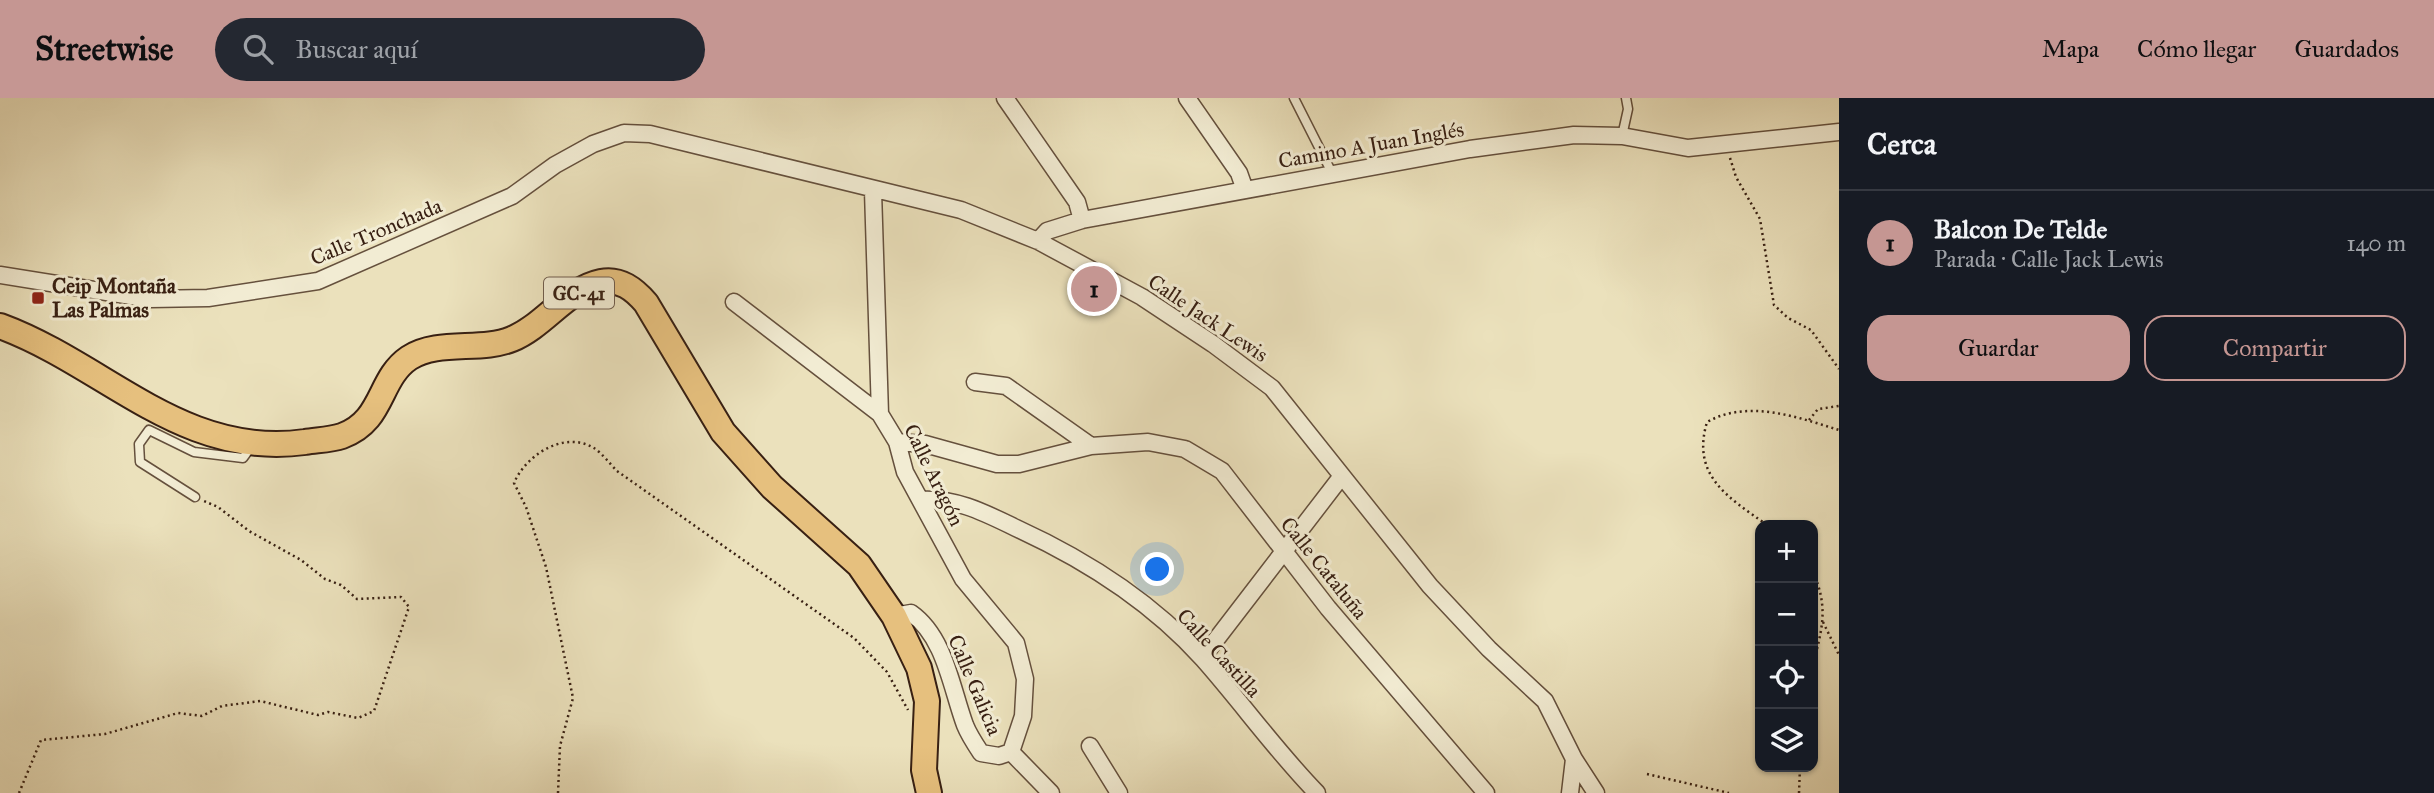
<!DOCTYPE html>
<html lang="es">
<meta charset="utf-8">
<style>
:root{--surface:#171b24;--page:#242831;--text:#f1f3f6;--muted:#9ea1a6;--line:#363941;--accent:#c59692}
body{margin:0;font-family:"IM FELL Great Primer",serif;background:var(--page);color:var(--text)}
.controls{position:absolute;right:21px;bottom:21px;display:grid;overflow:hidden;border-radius:14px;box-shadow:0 2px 5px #0004}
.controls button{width:63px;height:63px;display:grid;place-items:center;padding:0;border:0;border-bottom:2px solid var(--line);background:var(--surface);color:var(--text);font:35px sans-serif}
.you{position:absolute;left:1158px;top:472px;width:24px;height:24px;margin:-18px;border:5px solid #fff;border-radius:50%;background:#1a73e8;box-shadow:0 0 0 10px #1a73e833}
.badge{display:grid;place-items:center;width:46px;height:46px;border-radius:50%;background:var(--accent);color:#111;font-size:23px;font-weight:700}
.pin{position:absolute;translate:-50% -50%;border:4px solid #fff;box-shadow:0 2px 7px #0006}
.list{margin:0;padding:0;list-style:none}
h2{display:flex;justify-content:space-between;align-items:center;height:91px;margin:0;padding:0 28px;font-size:30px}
h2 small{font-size:23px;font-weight:400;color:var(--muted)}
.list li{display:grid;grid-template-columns:46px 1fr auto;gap:21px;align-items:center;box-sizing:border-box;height:105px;padding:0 28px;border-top:2px solid var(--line)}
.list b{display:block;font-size:26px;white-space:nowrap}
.list p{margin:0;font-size:23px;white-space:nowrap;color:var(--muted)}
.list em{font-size:23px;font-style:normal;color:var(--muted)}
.actions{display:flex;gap:14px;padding:21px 28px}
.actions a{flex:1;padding:16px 0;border:2px solid var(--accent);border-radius:21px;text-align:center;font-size:24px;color:var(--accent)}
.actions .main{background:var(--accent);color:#111}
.icon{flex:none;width:38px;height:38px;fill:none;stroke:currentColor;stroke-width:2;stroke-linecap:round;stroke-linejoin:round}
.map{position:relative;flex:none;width:1839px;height:695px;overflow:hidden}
header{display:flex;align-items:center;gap:42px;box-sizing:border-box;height:98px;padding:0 35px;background:var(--accent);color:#111}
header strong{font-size:33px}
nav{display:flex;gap:38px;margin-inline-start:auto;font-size:24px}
.search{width:490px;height:63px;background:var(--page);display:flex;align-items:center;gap:18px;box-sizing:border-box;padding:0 24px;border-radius:38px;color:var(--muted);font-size:26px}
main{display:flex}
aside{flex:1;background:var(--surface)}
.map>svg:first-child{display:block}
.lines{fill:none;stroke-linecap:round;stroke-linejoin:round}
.service-casing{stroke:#65503d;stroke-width:11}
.minor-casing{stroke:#65503d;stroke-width:19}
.primary-casing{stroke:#382013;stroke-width:28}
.path{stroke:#382013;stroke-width:2.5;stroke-dasharray:2 3.5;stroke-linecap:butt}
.service{stroke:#f2ecd3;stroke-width:8}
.minor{stroke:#f2ecd3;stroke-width:16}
.primary{stroke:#e6c07e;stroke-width:24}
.poi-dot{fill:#8f2418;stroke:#f2ecd3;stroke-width:2.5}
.labels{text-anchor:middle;stroke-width:6;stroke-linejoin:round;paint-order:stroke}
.shield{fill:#f2ecd3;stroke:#705d4d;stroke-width:2}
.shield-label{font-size:19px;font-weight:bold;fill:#382013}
.street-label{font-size:21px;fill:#382013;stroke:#f2ecd3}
.poi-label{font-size:21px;font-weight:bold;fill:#382013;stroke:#f2ecd3;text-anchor:start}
</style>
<header>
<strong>Streetwise</strong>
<div class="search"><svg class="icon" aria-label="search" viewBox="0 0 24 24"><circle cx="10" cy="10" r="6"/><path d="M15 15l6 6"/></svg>Buscar aquí</div>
<nav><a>Mapa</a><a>Cómo llegar</a><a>Guardados</a></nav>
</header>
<main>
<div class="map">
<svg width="1839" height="695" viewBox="0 0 1839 695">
<rect width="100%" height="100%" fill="#ebe1bc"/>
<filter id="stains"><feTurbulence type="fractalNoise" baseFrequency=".00286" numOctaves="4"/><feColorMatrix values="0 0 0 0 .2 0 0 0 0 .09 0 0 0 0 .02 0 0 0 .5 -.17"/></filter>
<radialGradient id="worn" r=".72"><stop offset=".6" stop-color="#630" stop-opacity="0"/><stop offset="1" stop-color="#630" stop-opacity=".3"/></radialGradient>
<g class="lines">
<!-- service casing -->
<g class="service-casing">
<path id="service" d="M1294,0L1332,75
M1622,38L1628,11L1626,0
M195,399L140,364L139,346L149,332L194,354L243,360L251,349"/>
</g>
<!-- minor casing -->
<g class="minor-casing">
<path id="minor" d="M1005,0L1077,104L1082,122
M1187,0L1239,75L1245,92
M873,93L880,316L897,344L905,374L963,481L1016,545L1025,581L1023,618L1011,654
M1038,143L1047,133L1082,122L1470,51L1574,37L1622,38L1688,50L1839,34
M0,177L150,201L208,200L318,183L512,98L555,67L593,46L624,35L650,36L961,112L1038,143L1142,199L1213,246L1272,290L1430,488L1489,551L1545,603L1574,661L1596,695
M734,204L880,316
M975,284L1006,288L1091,348
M897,344L925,346L997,366H1019L1091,348L1148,344L1185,351L1222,373L1328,510L1486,695
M921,402C957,400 985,415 1016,430C1086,462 1151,503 1203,561C1242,605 1276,653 1317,695
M894,518L911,515C945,539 951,589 965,627C969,637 975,646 981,655L999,658L1011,654
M1202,560L1341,379
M1090,648L1119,695
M1011,654L1051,695
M1570,695L1574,661"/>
</g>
<!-- primary casing -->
<g class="primary-casing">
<path id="primary" d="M0,228C106,267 182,361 305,344C317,342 330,342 342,338C384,323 378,281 409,260C438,241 481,254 512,241C544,228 567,191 601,184C620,180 634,191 646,205L723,334L772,389L859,467L894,518L919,570L927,603L924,672L929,695"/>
</g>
<!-- path -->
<path class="path" d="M1730,60L1736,79L1760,121L1774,207L1788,220L1811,232L1839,271
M1809,322L1818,311L1839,308
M1767,427C1728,399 1691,378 1707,324C1748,301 1797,319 1839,332
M1813,474C1829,510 1822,531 1813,567
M1823,524L1839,557
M1647,676L1729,695
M19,695L41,642L105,636L178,615L202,618L222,608L260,603L318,617L328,614L358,620L374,613L409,509L401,499L357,501L341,487L325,481L301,462L249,433L218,409L204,403
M558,695L560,648L573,600L546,469L526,409L514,385C526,357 564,332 594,350C602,355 610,366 617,373L854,540L887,574L908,612
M1799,695L1800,669"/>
<!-- service -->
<use href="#service" class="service"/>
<!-- minor -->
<use href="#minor" class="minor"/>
<!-- primary -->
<use href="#primary" class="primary"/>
</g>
<!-- markers -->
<rect class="poi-dot" x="31" y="193" width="14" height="14" rx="3.5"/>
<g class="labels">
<!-- shield labels -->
<rect class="shield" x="544" y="179.5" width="70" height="31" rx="5"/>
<g class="shield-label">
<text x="579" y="202">GC-41</text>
</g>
<!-- street labels -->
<g class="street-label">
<text transform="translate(1371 47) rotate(-10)" y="7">Camino A Juan Inglés</text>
<text transform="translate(376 134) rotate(-23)" y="7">Calle Tronchada</text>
<text transform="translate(1208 220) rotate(34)" y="7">Calle Jack Lewis</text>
<text transform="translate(934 377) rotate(64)" y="7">Calle Aragón</text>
<text transform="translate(1324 470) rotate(51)" y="7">Calle Cataluña</text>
<text transform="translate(1219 555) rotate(47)" y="7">Calle Castilla</text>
<text transform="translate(975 587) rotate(67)" y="7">Calle Galicia</text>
</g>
<!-- poi labels -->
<g class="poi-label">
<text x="52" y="195">Ceip Montaña<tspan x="52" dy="24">Las Palmas</tspan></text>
</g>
</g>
<rect width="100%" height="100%" filter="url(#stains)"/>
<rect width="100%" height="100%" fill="url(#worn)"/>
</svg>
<div class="controls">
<button>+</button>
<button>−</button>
<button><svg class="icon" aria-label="locate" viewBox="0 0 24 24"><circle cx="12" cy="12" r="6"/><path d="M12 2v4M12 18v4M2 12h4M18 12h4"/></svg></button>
<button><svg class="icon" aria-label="layers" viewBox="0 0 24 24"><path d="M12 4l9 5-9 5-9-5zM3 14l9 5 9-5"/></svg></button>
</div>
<div class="you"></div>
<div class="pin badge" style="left:1094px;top:191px">1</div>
</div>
<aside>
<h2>Cerca<small></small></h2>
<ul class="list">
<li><span class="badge">1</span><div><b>Balcon De Telde</b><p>Parada · Calle Jack Lewis</p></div><em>140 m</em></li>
</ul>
<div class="actions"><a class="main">Guardar</a><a>Compartir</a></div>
</aside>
</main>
